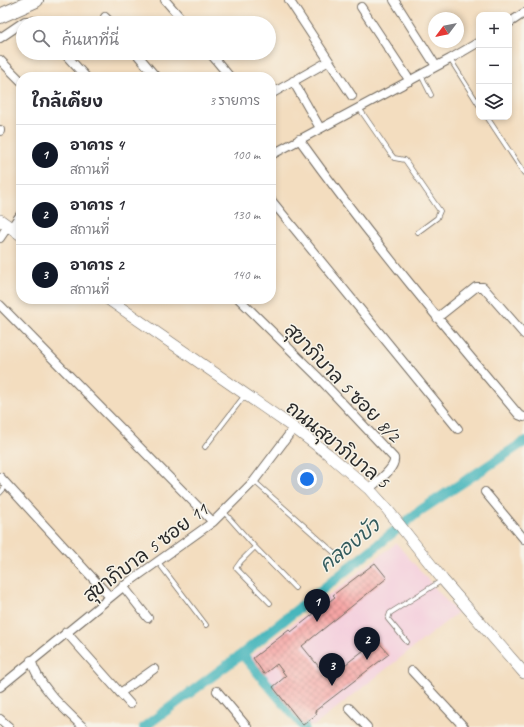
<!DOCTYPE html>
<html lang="th">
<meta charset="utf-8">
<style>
:root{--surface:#fff;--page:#f2f2f3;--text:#2b2b33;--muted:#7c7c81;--line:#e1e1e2;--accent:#111827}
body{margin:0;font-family:Caveat,"Playpen Sans Thai",sans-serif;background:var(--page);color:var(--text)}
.controls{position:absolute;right:12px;top:12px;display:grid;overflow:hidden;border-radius:8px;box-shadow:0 2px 6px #0003}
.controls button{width:36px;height:36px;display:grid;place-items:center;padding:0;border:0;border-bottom:1px solid var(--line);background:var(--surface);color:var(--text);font:20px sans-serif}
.compass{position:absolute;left:428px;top:12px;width:36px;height:36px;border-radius:50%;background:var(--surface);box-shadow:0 2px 6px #0003;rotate:238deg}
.you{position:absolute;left:307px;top:479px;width:14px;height:14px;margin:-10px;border:3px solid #fff;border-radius:50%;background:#1a73e8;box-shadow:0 0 0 6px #1a73e833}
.badge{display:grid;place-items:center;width:26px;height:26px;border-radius:50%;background:var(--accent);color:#fff;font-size:13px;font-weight:700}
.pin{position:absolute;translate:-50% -33px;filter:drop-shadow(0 1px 2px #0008)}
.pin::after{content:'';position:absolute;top:21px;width:14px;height:12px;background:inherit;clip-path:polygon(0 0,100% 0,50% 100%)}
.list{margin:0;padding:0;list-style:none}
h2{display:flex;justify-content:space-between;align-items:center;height:52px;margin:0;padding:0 16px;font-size:17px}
h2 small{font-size:13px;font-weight:400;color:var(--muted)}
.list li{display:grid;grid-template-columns:26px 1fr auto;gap:12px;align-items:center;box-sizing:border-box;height:60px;padding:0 16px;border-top:1px solid var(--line)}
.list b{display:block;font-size:15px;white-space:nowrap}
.list p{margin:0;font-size:13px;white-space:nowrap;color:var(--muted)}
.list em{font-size:13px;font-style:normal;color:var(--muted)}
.icon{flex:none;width:22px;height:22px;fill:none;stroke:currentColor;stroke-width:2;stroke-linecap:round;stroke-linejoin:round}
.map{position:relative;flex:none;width:524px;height:727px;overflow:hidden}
.search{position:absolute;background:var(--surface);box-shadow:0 2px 6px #0003;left:16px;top:16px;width:260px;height:44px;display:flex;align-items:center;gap:10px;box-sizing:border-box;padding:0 14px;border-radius:22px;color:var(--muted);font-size:15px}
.panel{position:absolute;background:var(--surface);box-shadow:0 2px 6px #0003;left:16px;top:72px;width:260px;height:232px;border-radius:16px}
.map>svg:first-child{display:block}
.built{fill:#f4cfdd}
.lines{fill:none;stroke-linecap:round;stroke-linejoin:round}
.canal{stroke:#46b6bc;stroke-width:10}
.building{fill:url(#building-cross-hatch)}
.lane-casing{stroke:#71695f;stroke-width:5.5}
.street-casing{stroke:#71695f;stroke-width:10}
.secondary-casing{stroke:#71695f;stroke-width:12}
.highway-casing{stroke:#71695f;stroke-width:16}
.lane{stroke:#fff;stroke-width:4}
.street{stroke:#fff;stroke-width:8}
.secondary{stroke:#fff;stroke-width:11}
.highway{stroke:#fff;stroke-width:14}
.labels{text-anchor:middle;stroke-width:3;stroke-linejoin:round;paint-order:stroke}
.street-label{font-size:19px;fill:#2b2b2b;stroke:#f7f3e8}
.water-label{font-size:20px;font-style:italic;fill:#345c5e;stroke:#f7f3e8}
</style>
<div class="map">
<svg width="524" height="727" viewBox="0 0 524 727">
<defs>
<pattern id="building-cross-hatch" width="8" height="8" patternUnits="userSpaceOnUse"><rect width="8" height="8" fill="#f6a6a5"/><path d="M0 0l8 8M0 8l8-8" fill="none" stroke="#c78787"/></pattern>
</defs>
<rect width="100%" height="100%" fill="#f7f3e8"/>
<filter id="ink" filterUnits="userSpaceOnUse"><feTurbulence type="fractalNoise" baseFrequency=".025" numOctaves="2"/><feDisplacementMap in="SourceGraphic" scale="8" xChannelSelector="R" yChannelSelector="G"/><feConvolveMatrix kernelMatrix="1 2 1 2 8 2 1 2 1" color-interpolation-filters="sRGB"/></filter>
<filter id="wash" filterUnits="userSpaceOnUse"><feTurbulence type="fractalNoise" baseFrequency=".012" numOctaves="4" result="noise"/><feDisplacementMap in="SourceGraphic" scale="16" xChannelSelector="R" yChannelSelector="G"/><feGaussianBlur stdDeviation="0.9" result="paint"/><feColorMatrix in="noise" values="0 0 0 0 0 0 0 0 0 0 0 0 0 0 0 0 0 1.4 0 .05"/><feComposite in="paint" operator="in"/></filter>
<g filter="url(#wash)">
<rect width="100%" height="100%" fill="#f3ddbf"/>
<!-- built -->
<path class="built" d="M396,543L457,613L314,726L303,725L250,657Z"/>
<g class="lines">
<!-- canal -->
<path class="canal" d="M242,654L304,727
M144,727L242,654L421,510L524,442"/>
</g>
<g id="blocks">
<!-- building -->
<path class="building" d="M375,563L387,578L302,646L328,678L377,640L389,654L315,711L317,714L303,725L273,687L286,676L277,664L264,674L253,658L289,630L291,632L335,597L333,595Z"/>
</g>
</g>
<g filter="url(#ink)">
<use href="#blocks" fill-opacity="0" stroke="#71695f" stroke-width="1"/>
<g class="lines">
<!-- lane casing -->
<g class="lane-casing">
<path id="lane" d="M450,59L479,105
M421,75L431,95
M359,108L390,153L394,158L405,160L440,211L437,218L418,232
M487,117L524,173
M205,447L245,395
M254,481L339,557
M0,493L7,485
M224,512L255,547L295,588
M255,547L241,561L236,568L270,603
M158,562L206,625
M407,642L388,619L390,613L441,581"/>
</g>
<!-- street casing -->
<g class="street-casing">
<path id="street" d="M165,0L185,23
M289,0L352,96
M394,0L436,66
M361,7L410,81
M105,17L111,23
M509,23L524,13
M0,38L25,21H35L37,23
M64,53L86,77
M136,53L156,77
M210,53L230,77
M0,60L21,81
M293,81L320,128
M271,94L329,61
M0,131V130
M299,139C368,235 443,325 519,415L524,417
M271,155L450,59L479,42
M271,200L458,429
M11,228L21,214
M0,238L8,226
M239,299L317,376L394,458C396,469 376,482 369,489
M0,305L213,522
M437,318L476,287H483L524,334
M0,477L110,597
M485,492L524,539
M123,586L148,618
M66,632L130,704
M31,660C39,687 63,708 83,727
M412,671L464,727
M0,687L129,582L213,522L254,481L294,428
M217,691L247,727
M120,693L154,669
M349,708L367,727
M0,719L9,727"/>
</g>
<!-- secondary casing -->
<g class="secondary-casing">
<path id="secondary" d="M0,220L21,235
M108,299L294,428L328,454L369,489L387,509L443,580L524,673"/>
</g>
<!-- highway casing -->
<g class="highway-casing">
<path id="highway" d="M0,16L36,0"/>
</g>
<!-- lane -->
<use href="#lane" class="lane"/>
<!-- street -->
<use href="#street" class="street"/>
<!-- secondary -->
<use href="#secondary" class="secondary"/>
<!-- highway -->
<use href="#highway" class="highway"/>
</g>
</g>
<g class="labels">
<!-- street labels -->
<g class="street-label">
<text transform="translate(343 382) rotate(46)" y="7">สุขาภิบาล 5 ซอย 8/2</text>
<text transform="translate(338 444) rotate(39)" y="7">ถนนสุขาภิบาล 5</text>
<text transform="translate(145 552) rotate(-37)" y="7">สุขาภิบาล 5 ซอย 11</text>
</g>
<!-- water labels -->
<g class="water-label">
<text transform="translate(349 545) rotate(-39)" y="7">คลองบัว</text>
</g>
</g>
</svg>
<div class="controls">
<button>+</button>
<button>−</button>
<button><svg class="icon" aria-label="layers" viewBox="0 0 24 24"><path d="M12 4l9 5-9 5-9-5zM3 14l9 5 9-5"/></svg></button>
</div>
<svg class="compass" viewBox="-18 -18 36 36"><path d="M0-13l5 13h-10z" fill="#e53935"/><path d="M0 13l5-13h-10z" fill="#7c7c81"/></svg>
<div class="you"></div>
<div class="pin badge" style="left:317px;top:622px">1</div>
<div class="pin badge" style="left:367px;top:660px">2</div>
<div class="pin badge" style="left:332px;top:686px">3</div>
<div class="search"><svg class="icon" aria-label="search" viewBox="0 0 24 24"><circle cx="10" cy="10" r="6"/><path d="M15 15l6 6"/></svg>ค้นหาที่นี่</div>
<section class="panel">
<h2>ใกล้เคียง<small>3 รายการ</small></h2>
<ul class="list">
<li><span class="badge">1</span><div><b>อาคาร 4</b><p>สถานที่</p></div><em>100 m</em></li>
<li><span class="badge">2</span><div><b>อาคาร 1</b><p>สถานที่</p></div><em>130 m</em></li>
<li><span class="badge">3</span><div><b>อาคาร 2</b><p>สถานที่</p></div><em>140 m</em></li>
</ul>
</section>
</div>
